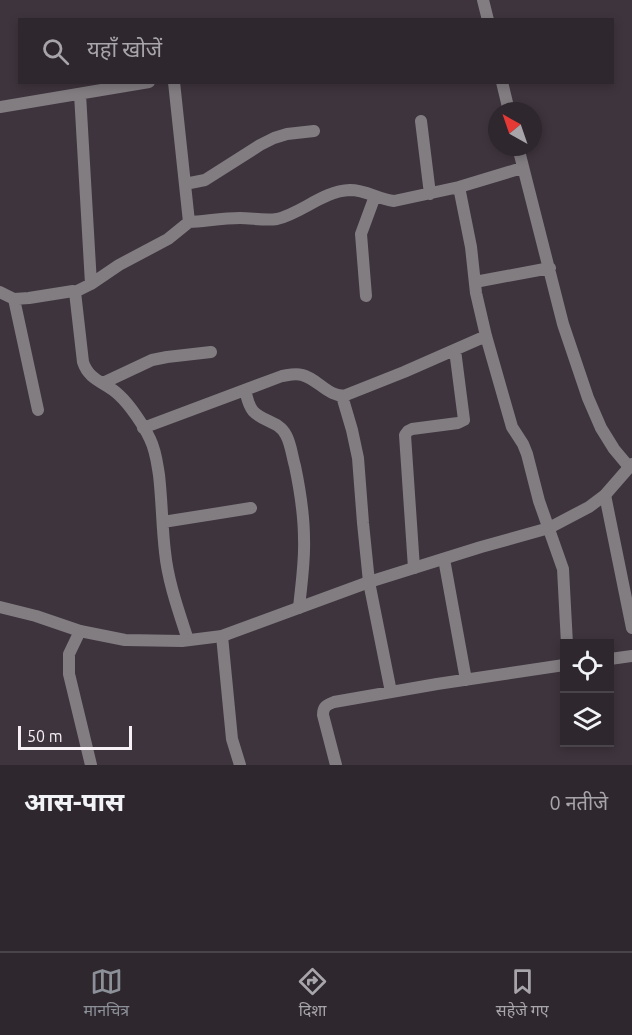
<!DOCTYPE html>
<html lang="hi">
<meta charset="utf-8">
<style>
:root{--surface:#2e272e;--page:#362f36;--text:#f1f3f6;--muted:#a7a5aa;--line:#49444a;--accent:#8c9099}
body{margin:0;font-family:Ubuntu,"Noto Sans Devanagari",sans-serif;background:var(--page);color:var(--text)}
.controls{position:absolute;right:18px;bottom:18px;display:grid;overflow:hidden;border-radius:0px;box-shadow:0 3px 9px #0003}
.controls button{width:54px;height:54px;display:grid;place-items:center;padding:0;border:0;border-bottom:2px solid var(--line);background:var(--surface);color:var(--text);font:30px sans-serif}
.compass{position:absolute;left:488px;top:102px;width:54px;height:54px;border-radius:50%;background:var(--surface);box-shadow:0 3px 9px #0003;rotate:320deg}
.scale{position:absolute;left:18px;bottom:15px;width:114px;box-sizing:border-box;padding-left:6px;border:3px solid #f7f1f6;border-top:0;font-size:16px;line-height:21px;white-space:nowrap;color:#f7f1f6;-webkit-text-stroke:4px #3e343d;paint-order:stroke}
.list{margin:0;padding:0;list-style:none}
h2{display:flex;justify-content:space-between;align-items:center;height:78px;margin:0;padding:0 24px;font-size:26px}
h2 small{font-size:20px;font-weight:400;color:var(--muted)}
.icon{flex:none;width:33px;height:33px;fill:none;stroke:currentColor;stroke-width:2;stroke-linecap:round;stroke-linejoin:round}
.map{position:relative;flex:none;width:632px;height:765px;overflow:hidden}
.search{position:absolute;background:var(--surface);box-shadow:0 3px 9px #0003;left:18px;right:18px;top:18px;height:66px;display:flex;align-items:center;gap:15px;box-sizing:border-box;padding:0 21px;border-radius:0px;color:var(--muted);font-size:22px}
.sheet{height:186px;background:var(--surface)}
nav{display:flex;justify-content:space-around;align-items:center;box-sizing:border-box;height:84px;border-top:2px solid var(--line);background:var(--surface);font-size:16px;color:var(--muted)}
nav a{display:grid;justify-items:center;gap:3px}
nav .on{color:var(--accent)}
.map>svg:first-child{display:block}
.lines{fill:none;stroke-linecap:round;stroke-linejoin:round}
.minor{stroke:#827d81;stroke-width:12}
.tertiary{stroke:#827d81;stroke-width:12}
</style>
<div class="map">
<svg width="632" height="765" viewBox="0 0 632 765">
<rect width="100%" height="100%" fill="#3e343d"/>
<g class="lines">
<!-- minor -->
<path class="minor" d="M483,0L488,20
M502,82L509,111
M80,94L91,284
M0,107L149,82
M421,121L430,194
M518,147L563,324L588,398L601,428L614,449L629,467
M185,184L205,180L260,145L274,138L287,134L314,131
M459,187L471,247L476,293L486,336L512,427L523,444L527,454L539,501L563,569L567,644
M189,222C206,221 223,218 240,218C252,218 265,221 277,219C302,213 323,191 350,190C366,190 378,199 394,201L459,187L522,168
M475,282L550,268
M0,292L14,299L29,298L73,291L75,292L83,362C89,381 106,382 119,395C130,405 144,426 150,439C156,451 157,463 159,475C162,501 162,527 165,552C168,582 179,612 188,640
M75,292L91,284L119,265L168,239L189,222L174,82
M366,296L361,234L375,196
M14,299L38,410
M103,383L152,360L167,357L211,352
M245,390C247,397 248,405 253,411C263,422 279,421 286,435C291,444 292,456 295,466C300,490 304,515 304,539C305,562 301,586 299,608
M342,396L352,430L358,458L363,523L369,582L391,692
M143,428L282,376C289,375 295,373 302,375C317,378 330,399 346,395L404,372L486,336
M605,495L632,628
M163,522L251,508
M444,559L466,680
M414,568L405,435L408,431L412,429L458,423L464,420L455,350
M80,631L69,654V674L91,765
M222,636L232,739L240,765
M610,659L632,656
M336,765L323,715C323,707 326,705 334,702L437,684L564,665"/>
<!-- tertiary -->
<path class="tertiary" d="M0,607L36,616L80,631L125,640L182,641L222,636L369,582L481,547L549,528L589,507L605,495L632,464"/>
</g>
</svg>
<div class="controls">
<button><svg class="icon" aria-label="locate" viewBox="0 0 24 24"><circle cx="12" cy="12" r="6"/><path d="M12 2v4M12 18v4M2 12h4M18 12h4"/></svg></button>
<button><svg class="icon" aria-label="layers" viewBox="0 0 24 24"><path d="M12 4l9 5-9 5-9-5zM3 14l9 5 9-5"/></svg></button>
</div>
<svg class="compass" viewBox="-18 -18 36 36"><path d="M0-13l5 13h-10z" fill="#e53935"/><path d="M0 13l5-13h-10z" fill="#a7a5aa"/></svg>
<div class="scale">50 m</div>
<div class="search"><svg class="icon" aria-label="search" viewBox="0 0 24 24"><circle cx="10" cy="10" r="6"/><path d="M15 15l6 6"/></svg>यहाँ खोजें</div>
</div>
<section class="sheet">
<h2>आस-पास<small>0 नतीजे</small></h2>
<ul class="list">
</ul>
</section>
<nav>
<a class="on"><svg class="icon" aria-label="map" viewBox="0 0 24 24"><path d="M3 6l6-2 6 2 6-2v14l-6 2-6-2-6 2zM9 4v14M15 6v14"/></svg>मानचित्र</a>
<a><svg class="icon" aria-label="directions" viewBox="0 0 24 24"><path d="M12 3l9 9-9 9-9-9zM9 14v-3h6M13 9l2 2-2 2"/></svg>दिशा</a>
<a><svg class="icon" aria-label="saved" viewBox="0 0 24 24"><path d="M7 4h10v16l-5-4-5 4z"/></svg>सहेजे गए</a>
</nav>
